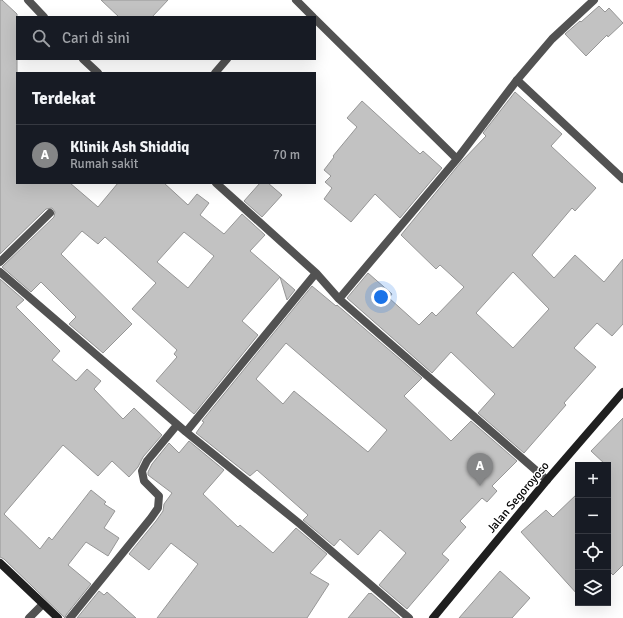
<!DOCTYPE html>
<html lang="id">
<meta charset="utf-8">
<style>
:root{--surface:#171b24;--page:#20242c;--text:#f1f3f6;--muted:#9ea1a6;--line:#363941;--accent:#858687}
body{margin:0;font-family:Signika,sans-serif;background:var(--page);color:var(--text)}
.controls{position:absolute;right:12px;bottom:12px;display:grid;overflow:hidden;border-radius:0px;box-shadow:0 4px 16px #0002}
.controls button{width:36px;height:36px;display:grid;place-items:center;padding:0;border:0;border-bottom:1px solid var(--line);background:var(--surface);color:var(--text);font:20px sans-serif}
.you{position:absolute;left:381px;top:297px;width:14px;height:14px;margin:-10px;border:3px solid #fff;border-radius:50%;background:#1a73e8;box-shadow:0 0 0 6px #1a73e833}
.badge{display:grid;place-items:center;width:26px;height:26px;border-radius:50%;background:var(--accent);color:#fff;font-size:13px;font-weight:700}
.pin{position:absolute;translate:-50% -33px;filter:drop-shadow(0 1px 2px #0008)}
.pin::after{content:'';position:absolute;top:21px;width:14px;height:12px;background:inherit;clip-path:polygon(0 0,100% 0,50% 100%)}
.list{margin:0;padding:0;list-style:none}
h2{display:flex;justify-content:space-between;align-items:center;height:52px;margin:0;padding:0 16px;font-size:17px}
h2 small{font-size:13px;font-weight:400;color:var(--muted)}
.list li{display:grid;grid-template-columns:26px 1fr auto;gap:12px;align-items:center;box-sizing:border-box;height:60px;padding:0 16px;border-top:1px solid var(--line)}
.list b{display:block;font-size:15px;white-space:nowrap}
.list p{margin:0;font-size:13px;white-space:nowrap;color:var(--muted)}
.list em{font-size:13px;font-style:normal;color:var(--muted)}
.icon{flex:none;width:22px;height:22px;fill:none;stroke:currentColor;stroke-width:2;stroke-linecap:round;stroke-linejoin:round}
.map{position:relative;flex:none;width:623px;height:618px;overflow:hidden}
.search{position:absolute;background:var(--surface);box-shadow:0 4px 16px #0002;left:16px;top:16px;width:300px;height:44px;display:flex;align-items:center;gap:10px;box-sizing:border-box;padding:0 14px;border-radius:0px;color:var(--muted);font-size:15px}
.panel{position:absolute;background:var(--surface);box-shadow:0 4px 16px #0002;left:16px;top:72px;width:300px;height:112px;border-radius:0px}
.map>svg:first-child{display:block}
.building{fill:#c2c2c2;stroke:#969696;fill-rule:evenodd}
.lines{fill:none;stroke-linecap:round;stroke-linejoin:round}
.service{stroke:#525252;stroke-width:8}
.minor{stroke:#525252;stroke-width:8}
.secondary{stroke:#1f1f1f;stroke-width:8}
.labels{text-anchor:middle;stroke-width:3;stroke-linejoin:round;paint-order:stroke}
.street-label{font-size:12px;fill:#000;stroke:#fff}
</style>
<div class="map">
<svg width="623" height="618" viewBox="0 0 623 618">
<rect width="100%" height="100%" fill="#fff"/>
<!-- building -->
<path class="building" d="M0,0H2L17,14V183H70L98,207L118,183H164L188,205L197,194L209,203L200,215L224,234L242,214L265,235L250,251L280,277L242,321L258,335L194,414L156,381L177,357L174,354L177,350L132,309L156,283L105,237L98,244L82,231L61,254L132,324L103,353L69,324L76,317L41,282L31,292L2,267L54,217L55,212L52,208L46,209L0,254ZM184,232L214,256L188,288L157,262Z
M101,0H168L152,17H119Z
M599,6L605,12L609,8L623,23L608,37L607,35L586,56L565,34L580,21L581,22Z
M515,92L562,134L551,146L596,188L575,211L572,208L532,255L554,278L575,255L604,282L623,259V324L612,336L597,323L574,348L596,367L564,403L566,405L524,453L478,413L495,394L451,352L432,373L347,298L368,273L392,294L389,298L419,325L432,312L436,316L464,287L440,265L436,269L401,235L461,162L486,136L483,133ZM513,272L549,309L513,348L476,313Z
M362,101L420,154L423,151L442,168L400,218L375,194L351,222L324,199L332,188L325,182L331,176L324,170L334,157L333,156L357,127L347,118Z
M260,183H268L282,195L262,217L244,201Z
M280,277L295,290L287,300Z
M0,279L24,300L16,307L60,351L52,360L76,381L87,369L101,381L94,389L123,419L134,408L162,435L143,457L138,467L129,477L112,461L98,476L63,445L4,514L40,549L49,537L52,540L91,490L106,502L104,504L115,511L104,528L119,538L108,556L86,542L68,565L91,584L66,615L65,618L4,559L0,557Z
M312,286L336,306L337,305L422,378L404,396L451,441L471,421L517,461L492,486L497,491L487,502L482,498L460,521L466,527L442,554L449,560L407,609L379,585L406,553L380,530L358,555L340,539L334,546L303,520L308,515L257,470L250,476L196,433L204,422L202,421ZM286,343L387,430L368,452L294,391L283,404L256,379Z
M623,418V565L613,575L608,570V465H606L591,451Z
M189,441L224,470L203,494L238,527L240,525L273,553L296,528L327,554L310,573L329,584L307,618H157L198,564L171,543L149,570L129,554L156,521L163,511L164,504L172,493L148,475V472L152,464L169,443L179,453Z
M578,493V595L521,532L546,510L553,517Z
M500,571L530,598L512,618H459Z
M99,591L104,595L107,592L136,618H77Z
M369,593L370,594L371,593L400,618H348Z"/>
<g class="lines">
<!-- service -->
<path class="service" d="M517,80L623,179"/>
<!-- minor -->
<path class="minor" d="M28,0L44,17
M296,0L313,17
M315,19L457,159
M83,59L98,73
M215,73L227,59
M216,183L316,273L339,299L547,480
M0,262L50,213
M0,272L186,432L300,524L409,618
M339,299L457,159L517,80L552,39L594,0
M186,432L316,273
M29,618L43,604
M70,618L151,518L158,508L159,496L144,481L142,471L147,461L177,425"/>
<!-- secondary -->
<path class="secondary" d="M0,563L58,618
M433,618L547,480L623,392"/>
</g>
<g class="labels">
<!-- street labels -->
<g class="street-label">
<text transform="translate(518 497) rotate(-50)" y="4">Jalan Segoroyoso</text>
</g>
</g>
</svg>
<div class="controls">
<button>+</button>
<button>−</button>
<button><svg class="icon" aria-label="locate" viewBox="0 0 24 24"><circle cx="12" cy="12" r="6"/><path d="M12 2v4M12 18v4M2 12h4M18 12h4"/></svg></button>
<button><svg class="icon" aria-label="layers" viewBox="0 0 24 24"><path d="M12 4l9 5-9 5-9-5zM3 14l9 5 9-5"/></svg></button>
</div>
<div class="you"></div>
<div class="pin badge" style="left:480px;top:486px">A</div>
<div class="search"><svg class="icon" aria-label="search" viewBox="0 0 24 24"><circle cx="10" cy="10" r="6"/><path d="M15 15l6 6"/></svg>Cari di sini</div>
<section class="panel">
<h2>Terdekat<small></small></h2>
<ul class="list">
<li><span class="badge">A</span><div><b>Klinik Ash Shiddiq</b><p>Rumah sakit</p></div><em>70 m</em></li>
</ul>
</section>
</div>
